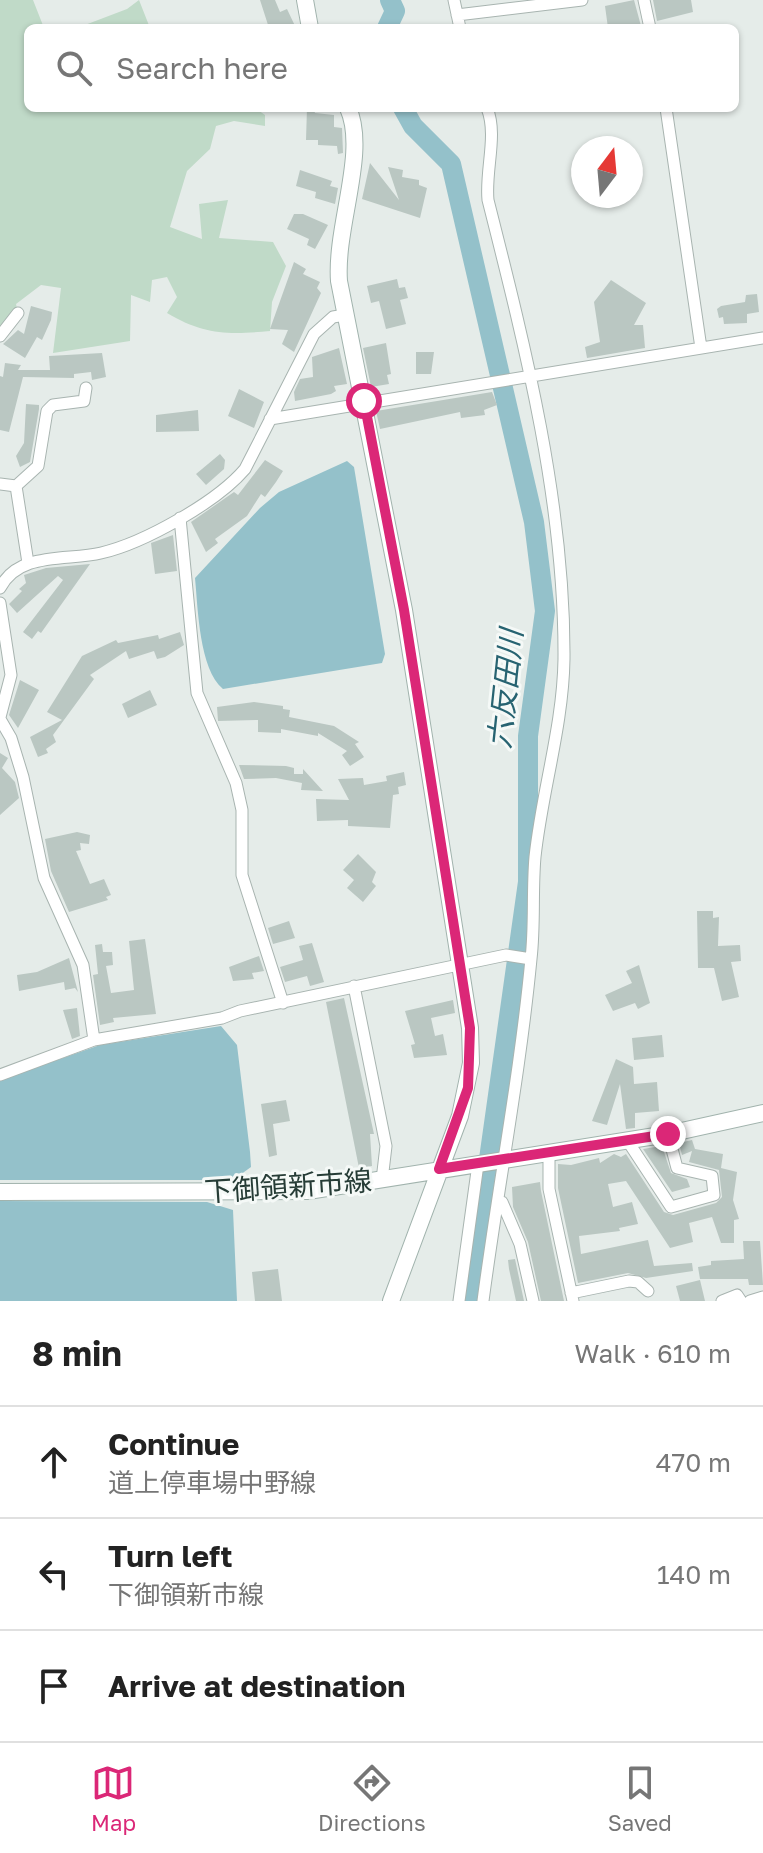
<!DOCTYPE html>
<meta charset="utf-8">
<style>
:root{--surface:#fff;--page:#f2f2f2;--text:#222;--muted:#767676;--line:#e0e0e0;--accent:#db2777}
body{margin:0;font-family:"Golos Text","Noto Sans JP",sans-serif;background:var(--page);color:var(--text)}
.compass{position:absolute;left:571px;top:136px;width:72px;height:72px;border-radius:50%;background:var(--surface);box-shadow:0 2px 6px #0004;rotate:16deg}
.stop{position:absolute;width:24px;height:24px;margin:-18px;border:6px solid #db2777;border-radius:50%;background:#fff}
.stop.end{background:#db2777;border-color:#fff;box-shadow:0 2px 8px #0008}
.list{margin:0;padding:0;list-style:none}
h2{display:flex;justify-content:space-between;align-items:center;height:104px;margin:0;padding:0 32px;font-size:34px}
h2 small{font-size:26px;font-weight:400;color:var(--muted)}
.list li{display:grid;grid-template-columns:52px 1fr auto;gap:24px;align-items:center;box-sizing:border-box;height:112px;padding:0 32px;border-top:2px solid var(--line)}
.list b{display:block;font-size:30px;white-space:nowrap}
.list p{margin:0;font-size:26px;white-space:nowrap;color:var(--muted)}
.list em{font-size:26px;font-style:normal;color:var(--muted)}
.icon{flex:none;width:44px;height:44px;fill:none;stroke:currentColor;stroke-width:2;stroke-linecap:round;stroke-linejoin:round}
.map{position:relative;flex:none;width:763px;height:1301px;overflow:hidden}
.search{position:absolute;background:var(--surface);box-shadow:0 2px 6px #0004;left:24px;right:24px;top:24px;height:88px;display:flex;align-items:center;gap:20px;box-sizing:border-box;padding:0 28px;border-radius:12px;color:var(--muted);font-size:30px}
.sheet{height:440px;background:var(--surface)}
nav{display:flex;justify-content:space-around;align-items:center;box-sizing:border-box;height:112px;border-top:2px solid var(--line);background:var(--surface);font-size:22px;color:var(--muted)}
nav a{display:grid;justify-items:center;gap:4px}
nav .on{color:var(--accent)}
.map>svg:first-child{display:block}
.green{fill:#c0dac8}
.water{fill:#94c1ca}
.lines{fill:none;stroke-linecap:round;stroke-linejoin:round}
.river{stroke:#94c1ca;stroke-width:20}
.building{fill:#bac7c2}
.street-casing{stroke:#a8b4b0;stroke-width:13}
.secondary-casing{stroke:#a1b3ad;stroke-width:18}
.street{stroke:#fff;stroke-width:11}
.secondary{stroke:#fff;stroke-width:16}
.route{stroke:#db2777;stroke-width:10}
.labels{text-anchor:middle;stroke-width:6;stroke-linejoin:round;paint-order:stroke}
.street-label{font-size:28px;fill:#263c36;stroke:#f5f9f7}
.water-label{font-size:30px;font-style:italic;fill:#276371;stroke:#f5f9f7}
</style>
<div class="map">
<svg width="763" height="1301" viewBox="0 0 763 1301">
<rect width="100%" height="100%" fill="#e5ece9"/>
<!-- green -->
<path class="green" d="M0,0H33L44,28H28V108H255L265,115V126L234,121L216,126L210,149L187,171L170,227L202,239L199,204L228,200L219,238L273,242L286,266L272,302L270,331C228,335 204,335 167,313L177,297L167,277L152,280L150,302L131,295L130,341L53,353L61,288L41,285L16,304L18,313L0,337Z
M139,0L150,28H77L127,9Z"/>
<!-- water -->
<path class="water" d="M347,461L354,467L385,654L382,663L223,689C199,669 198,608 195,578L260,508L279,492Z
M221,1026L237,1045L250,1152L251,1167L233,1180H0V1080L100,1045Z
M0,1201L207,1202L233,1210L237,1301H0Z"/>
<g class="lines">
<!-- river -->
<path class="river" d="M387,28L395,11L390,0
M403,108L413,126L451,164L534,522L545,611L528,736V882L469,1301"/>
</g>
<!-- building -->
<path class="building" d="M260,0H275L280,12L287,9L296,28H269Z
M634,0L641,26L608,28L605,6Z
M653,0H691L693,12L657,21Z
M307,108H313L315,113L334,115V127L342,128L343,153L338,154L337,146L318,145V140H306Z
M370,163L399,200L388,167L403,170L402,177L419,180V185L427,188L420,218L362,199Z
M300,170L332,181L330,186L338,188L335,204L315,198L316,192L296,186Z
M294,214H303L328,225L315,249L307,245L309,239L287,229Z
M294,262L306,269L303,274L320,282L317,288L321,293L294,352L282,344L288,330L270,329Z
M397,279L399,288L405,287L408,298L400,300L406,324L386,329L379,301L371,303L367,286Z
M611,280L646,303L634,325H643L645,348L587,358L585,347L600,342L594,302Z
M757,294L759,312L747,314V323L724,324L723,317L719,318L717,309L721,306L745,302L746,295Z
M31,306L52,312L51,320L42,340L37,337L25,358L3,344L18,330L24,334Z
M386,343L391,374L387,375L389,384L371,387L363,348Z
M339,348L347,384L334,386L336,391L331,394L295,401L294,392L300,379L313,377L312,357Z
M416,352H434L431,374H416Z
M102,353L106,377L92,380L91,372L74,374V378L23,377L9,432L0,430V376L3,377L5,363L21,365L18,370H50L49,356Z
M239,389L264,402L254,428L228,416Z
M492,392L497,405L484,410L485,415L461,418L460,412L380,429L376,411Z
M26,404L39,405V409L30,462L20,467L16,456L24,443Z
M198,410L199,431L156,432V415Z
M220,454L225,460L224,469L206,485L196,474Z
M265,460L283,471L276,482L265,497L261,494L247,516L215,539L218,543L206,552L191,522L234,492L238,495Z
M173,535L177,571L155,574L151,543Z
M90,564L41,633L38,631L32,639L23,632L63,580L58,576L17,613L9,604L22,591L19,589L26,583L24,575L46,568Z
M180,632L184,645L165,657L157,659L154,651L129,659L126,651L90,675L94,679L53,735L56,742L46,749L48,753L38,757L30,737L62,720L47,712L82,656L116,640L118,643L158,635L159,639Z
M20,680L39,690L18,728L9,715Z
M150,690L157,705L128,718L122,704Z
M254,702L283,706V709L290,710L289,717L334,726L359,742L355,744L364,757L350,766L342,755L347,751L318,733V736L281,729V733L258,732V720L218,721L217,707Z
M0,753L8,758L2,768L15,782L19,798L0,815Z
M239,765L286,766L294,768V774H303V769L323,791L301,790L302,783L276,778L244,779Z
M404,772L406,785L398,787L399,794L393,795L390,828L348,826V820L317,821L316,799L349,800L338,779L363,778L364,785L387,781L386,776Z
M77,832L90,835L89,844L80,843L81,850L76,851L90,884L104,879L111,895L106,897L108,900L69,912L51,871L45,839Z
M358,854L376,872L372,882L376,886L363,902L347,888L354,880L343,870Z
M697,911H713V918L719,917L718,946L740,945L741,961L731,962L739,997L722,1001L714,968H698Z
M289,921L295,938L273,944L268,928Z
M145,939L156,1014L113,1018L114,1022L100,1025L93,975L98,974L95,945L102,944L103,952H112L113,965L106,966L111,993L134,990L129,941Z
M312,943L324,982L310,986L307,976L285,982L280,967L303,960L299,946Z
M259,956L264,971L252,973L254,979L233,981L229,967Z
M69,958L78,992L75,988L65,990L64,982L19,991L17,975L37,972Z
M639,965L650,1003L638,1009L635,1003L613,1011L605,995L632,983L626,971Z
M344,998L374,1134H370L372,1166L359,1168L326,1002Z
M453,1000L455,1013L431,1018L435,1036L443,1034L447,1055L414,1058L411,1045L415,1044L405,1011Z
M77,1008L80,1036L72,1039L63,1010Z
M662,1035L664,1057L634,1060L632,1038Z
M616,1059L633,1067L634,1084L657,1082L659,1111L635,1113V1128L626,1129L620,1084L607,1125L592,1121Z
M286,1100L290,1121L273,1124L277,1155L269,1157L261,1104Z
M692,1140L695,1149L723,1154L721,1168L737,1172L733,1200L739,1219L734,1220V1243H721L712,1217L689,1223L693,1242L670,1248L626,1181L608,1184L613,1207L632,1202L638,1224L619,1228L620,1231L579,1236L581,1254L648,1240L654,1266L692,1263L693,1271L646,1278L628,1273L578,1283L558,1188V1164L571,1165L599,1158L600,1163L614,1154L621,1157L626,1154L664,1212L673,1215L716,1203L722,1197L719,1170L689,1162L692,1151L682,1155L679,1143Z
M662,1146L671,1173L687,1179L690,1187L672,1192L643,1149Z
M540,1182L541,1191L564,1301H541L528,1242L513,1207L512,1187Z
M743,1241H760L763,1285H749L748,1279H700L698,1267L711,1265V1261L744,1259Z
M515,1259L524,1301H516L509,1269L508,1260Z
M278,1269L282,1301H255L252,1272Z
M700,1280L705,1301H680L676,1286Z"/>
<g class="lines">
<!-- street casing -->
<g class="street-casing">
<path id="street" d="M454,0L460,28
M644,0L650,28
M457,15L582,0
M666,108L701,348
M0,336L18,313
M270,419L763,338
M0,484L16,486L28,563
M16,486L38,466L47,411L53,405L84,401L86,388
M180,518L197,693L236,783L242,810V875L283,1003
M0,588C19,551 67,561 101,553C144,543 217,502 245,469L314,334L333,317L345,315
M0,603L11,675L0,717
M0,719L11,738L23,777L44,878L83,965L94,1040
M354,986L386,1146L382,1180
M0,1075L94,1040L222,1018L240,1011L506,955L531,959
M627,1140L671,1207L714,1195L712,1176L677,1168L668,1134
M549,1153V1189L573,1301
M498,1201L502,1202L520,1244L533,1301
M571,1293L629,1281L638,1282L648,1291
M459,1301L478,1164
M483,1301C498,1187 520,1074 531,959C535,925 532,891 535,857C542,791 563,726 564,659C565,504 526,350 488,200C485,170 498,135 487,108
M722,1301L737,1295L741,1301
M750,1301L763,1297"/>
</g>
<!-- secondary casing -->
<g class="secondary-casing">
<path id="secondary" d="M305,0L310,28
M348,108C368,152 335,226 339,281L404,610L470,1028L471,1063L460,1116L391,1301
M0,1192L308,1191L668,1134L763,1113"/>
</g>
<!-- street -->
<use href="#street" class="street"/>
<!-- secondary -->
<use href="#secondary" class="secondary"/>
</g>
<g class="lines">
<!-- route -->
<path class="route" d="M364,401L404,610L470,1028L468,1088L439,1169L668,1134"/>
</g>
<g class="labels">
<!-- street labels -->
<g class="street-label">
<text transform="translate(288 1186) rotate(-4)" y="10">下御領新市線</text>
</g>
<!-- water labels -->
<g class="water-label">
<text transform="translate(506 689) rotate(-84)" y="10">六反田川</text>
</g>
</g>
</svg>
<svg class="compass" viewBox="-18 -18 36 36"><path d="M0-13l5 13h-10z" fill="#e53935"/><path d="M0 13l5-13h-10z" fill="#767676"/></svg>
<div class="stop" style="left:364px;top:401px"></div>
<div class="stop end" style="left:668px;top:1134px"></div>
<div class="search"><svg class="icon" aria-label="search" viewBox="0 0 24 24"><circle cx="10" cy="10" r="6"/><path d="M15 15l6 6"/></svg>Search here</div>
</div>
<section class="sheet">
<h2>8 min<small>Walk · 610 m</small></h2>
<ul class="list">
<li><svg class="icon" aria-label="ahead" viewBox="0 0 24 24"><path d="M12 20V5M6 11l6-6 6 6"/></svg><div><b>Continue</b><p>道上停車場中野線</p></div><em>470 m</em></li>
<li><svg class="icon" aria-label="left" viewBox="0 0 24 24"><path d="M17 20v-9H6M10 6l-5 5 5 5"/></svg><div><b>Turn left</b><p>下御領新市線</p></div><em>140 m</em></li>
<li><svg class="icon" aria-label="arrive" viewBox="0 0 24 24"><path d="M6 21V4h12l-3 4 3 4H6"/></svg><div><b>Arrive at destination</b></div></li>
</ul>
</section>
<nav>
<a class="on"><svg class="icon" aria-label="map" viewBox="0 0 24 24"><path d="M3 6l6-2 6 2 6-2v14l-6 2-6-2-6 2zM9 4v14M15 6v14"/></svg>Map</a>
<a><svg class="icon" aria-label="directions" viewBox="0 0 24 24"><path d="M12 3l9 9-9 9-9-9zM9 14v-3h6M13 9l2 2-2 2"/></svg>Directions</a>
<a><svg class="icon" aria-label="saved" viewBox="0 0 24 24"><path d="M7 4h10v16l-5-4-5 4z"/></svg>Saved</a>
</nav>
